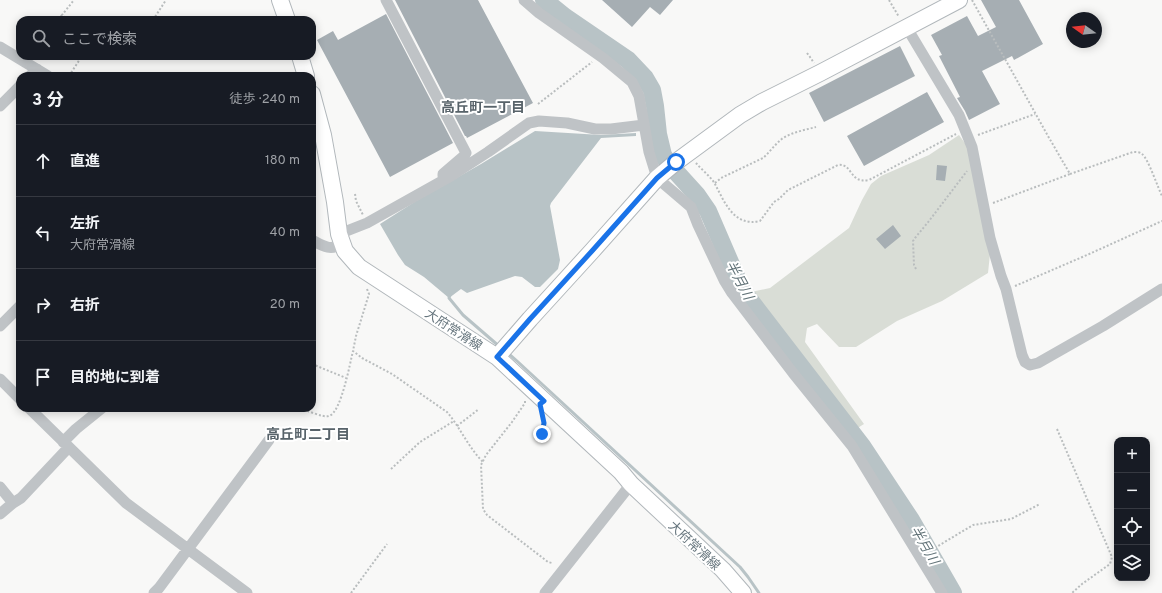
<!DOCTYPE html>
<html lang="ja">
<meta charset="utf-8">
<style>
:root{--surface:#171b24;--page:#20242c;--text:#f1f3f6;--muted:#9ea1a6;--line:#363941}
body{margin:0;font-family:Overpass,"Noto Sans JP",sans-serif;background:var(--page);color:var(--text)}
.controls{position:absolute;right:12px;bottom:12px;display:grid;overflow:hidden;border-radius:8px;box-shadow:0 2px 10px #0003}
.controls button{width:36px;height:36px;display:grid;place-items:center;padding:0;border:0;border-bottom:1px solid var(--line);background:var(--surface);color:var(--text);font:20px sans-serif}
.compass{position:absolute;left:1066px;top:12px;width:36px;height:36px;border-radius:50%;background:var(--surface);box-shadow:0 2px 10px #0003;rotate:285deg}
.stop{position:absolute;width:12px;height:12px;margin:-9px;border:3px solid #1a73e8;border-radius:50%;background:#fff}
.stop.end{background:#1a73e8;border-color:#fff;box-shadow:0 1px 4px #0008}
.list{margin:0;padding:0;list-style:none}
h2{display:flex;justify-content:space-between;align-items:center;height:52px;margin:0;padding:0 16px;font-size:17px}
h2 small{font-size:13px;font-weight:400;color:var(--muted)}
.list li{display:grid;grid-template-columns:26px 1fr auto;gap:12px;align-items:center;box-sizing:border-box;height:72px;padding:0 16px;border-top:1px solid var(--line)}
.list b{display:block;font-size:15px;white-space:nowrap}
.list p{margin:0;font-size:13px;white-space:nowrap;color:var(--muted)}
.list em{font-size:13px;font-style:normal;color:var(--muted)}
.icon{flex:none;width:22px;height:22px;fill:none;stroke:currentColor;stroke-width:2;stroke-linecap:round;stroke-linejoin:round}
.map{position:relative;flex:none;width:1162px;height:593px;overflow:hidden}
.search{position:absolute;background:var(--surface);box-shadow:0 2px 10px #0003;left:16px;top:16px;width:300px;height:44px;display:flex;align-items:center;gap:10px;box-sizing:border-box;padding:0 14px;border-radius:12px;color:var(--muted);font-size:15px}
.panel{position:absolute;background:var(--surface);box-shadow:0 2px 10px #0003;left:16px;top:72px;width:300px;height:340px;border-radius:12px}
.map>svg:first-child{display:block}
.green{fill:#d9ddd6}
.water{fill:#b8c3c6}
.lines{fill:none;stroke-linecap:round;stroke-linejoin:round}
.stream{stroke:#b8c3c6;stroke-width:3}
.river{stroke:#b8c3c6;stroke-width:18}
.building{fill:#a6aeb3}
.secondary-casing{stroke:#b1b7bb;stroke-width:18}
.path{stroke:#b9bdbe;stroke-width:2;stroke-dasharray:2 2;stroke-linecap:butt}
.street{stroke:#bfc3c6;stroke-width:11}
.secondary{stroke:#fff;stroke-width:16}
.route{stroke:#1a73e8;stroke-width:5}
.labels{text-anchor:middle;stroke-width:4;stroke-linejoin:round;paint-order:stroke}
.street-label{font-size:13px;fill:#67767e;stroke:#fff}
.neighbourhood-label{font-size:14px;font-weight:bold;fill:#58636a;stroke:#fff}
.water-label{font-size:14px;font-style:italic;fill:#627378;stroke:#fff}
</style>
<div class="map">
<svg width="1162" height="593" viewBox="0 0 1162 593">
<rect width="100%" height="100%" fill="#f8f8f7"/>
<!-- green -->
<path class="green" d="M959,135L967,146L990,254L988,273L942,301L897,321L856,347H839L817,324L807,328L805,342L864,424L856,429L746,293L770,288L849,228L862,200L871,184L881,176L929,155Z"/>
<!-- water -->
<path class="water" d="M535,131L601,135L636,133V136L601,138L551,203L550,206L560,260L558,269L540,287H535L522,277L515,276L467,293L461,289L449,298L424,277L405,265L398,255L380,224L416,201L481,164Z"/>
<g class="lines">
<!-- stream -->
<path class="stream" d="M450,295L449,298L463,315L500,347
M508,353L517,361L740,567L748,577L759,593"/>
<!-- river -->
<path class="river" d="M544,0L565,17L628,60L645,78L652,90L655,106L658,134L663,155L668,163L697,195L708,211L742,290L862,446L911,520L953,593"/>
</g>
<!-- building -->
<path class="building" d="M395,0H478L533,103L467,138L466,136H465Z
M602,0H673L660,15L650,7L632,27Z
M981,0H1019L1043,44L1014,60L1012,56L982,71L1000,104L969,120L965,111L957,98L960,97L939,56L942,55L931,35L967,16L978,36L996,27Z
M386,14L453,143L390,177L317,40L333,31L338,40Z
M900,46L915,76L824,122L809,93Z
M927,92L944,122L864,166L847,136Z
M937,165L947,166L945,181L936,180Z
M893,225L901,236L885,249L876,239Z"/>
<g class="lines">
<!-- secondary casing -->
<g class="secondary-casing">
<path id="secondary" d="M280,0L287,20
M300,56L306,76
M312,94L323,135L335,202L339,234L345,251L359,267L497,357L621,472L631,484L723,570L743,593
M497,357L530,319L592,251L657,178L676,162L740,115L762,102L820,73L959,0"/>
</g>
<!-- path -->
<path class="path" d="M889,0L899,17
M972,0L1048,136L1070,174L993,203
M58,20L62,15
M69,20L62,15L74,0
M153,20L166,0
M807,53L810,57L814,63
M124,56L128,58L131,56
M69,76L82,56
M538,104L592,62
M978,135L1035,114
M696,163C702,170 711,177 715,184C725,203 734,227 760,221L774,202L779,199L788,190L838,165C853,163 849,184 869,180L956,134
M1070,174L1133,152C1136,152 1140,152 1142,154C1148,158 1158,188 1162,196
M715,183L721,178L763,158C770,152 775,144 783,138C793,132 805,130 816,127
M355,194L356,201L363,215
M916,269L914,265L913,241L915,238L929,221L967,171
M1015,286L1087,255L1162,221
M367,289L369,294L356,336L353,351L362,358L392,374L447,412C460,427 468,447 483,462
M312,364L346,378
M525,401V403L512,422L486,455L481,465L483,509L487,515L548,562L552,563
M300,408C306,410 323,418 329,416C341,413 350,363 353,351
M457,426L479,409
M1057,429L1112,557L1110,564L1082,584L1072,593
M537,439C545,431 544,426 542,416
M391,469L420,442L454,421
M928,552L973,525L1011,519L1040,504
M351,593L387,544"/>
<!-- street -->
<path class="street" d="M386,0L466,153L464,156L443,174V176
M524,0L539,13L603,58L632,82L639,96L649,152L657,178L691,207L698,225L724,280L732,293L793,373L852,446L942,593
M907,28L959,115L972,147L990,238L1001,276L1006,289L1022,355L1025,362L1030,365L1038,363L1103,326L1162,289
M0,47L48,76
M30,76L37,69
M0,106L20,86
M339,234L367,223L451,176L488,152L529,123L539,121L567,123L595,129H611L644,125
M312,240C323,246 330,251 342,244
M0,326L20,306
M0,379L20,399
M29,408L126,503L247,593
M63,442L76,429L102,408
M0,487L13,503L21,498L69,447
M0,514L13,503
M154,593L159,588L269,440
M545,593L631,484"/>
<!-- secondary -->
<use href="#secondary" class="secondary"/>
</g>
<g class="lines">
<!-- route -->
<path class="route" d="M542,434L544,423L540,404L544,401L497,357L530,319L592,251L657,178L676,162"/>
</g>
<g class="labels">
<!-- street labels -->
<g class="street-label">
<text transform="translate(454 329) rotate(33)" y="5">大府常滑線</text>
<text transform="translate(695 545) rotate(43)" y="5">大府常滑線</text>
</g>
<!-- neighbourhood labels -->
<g class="neighbourhood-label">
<text x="483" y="112">高丘町一丁目</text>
<text x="308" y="439">高丘町二丁目</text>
</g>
<!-- water labels -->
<g class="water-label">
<text transform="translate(740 280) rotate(62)" y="5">半月川</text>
<text transform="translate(925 545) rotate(60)" y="5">半月川</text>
</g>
</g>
</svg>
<div class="controls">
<button>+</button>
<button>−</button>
<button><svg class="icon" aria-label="locate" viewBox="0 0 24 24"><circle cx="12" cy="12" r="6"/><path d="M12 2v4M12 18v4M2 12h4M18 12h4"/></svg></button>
<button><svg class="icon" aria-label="layers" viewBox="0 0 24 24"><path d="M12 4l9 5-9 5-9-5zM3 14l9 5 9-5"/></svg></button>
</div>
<svg class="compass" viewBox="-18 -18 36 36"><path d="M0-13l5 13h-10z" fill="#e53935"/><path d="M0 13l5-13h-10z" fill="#9ea1a6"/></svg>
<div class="stop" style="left:676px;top:162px"></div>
<div class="stop end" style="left:542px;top:434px"></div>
<div class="search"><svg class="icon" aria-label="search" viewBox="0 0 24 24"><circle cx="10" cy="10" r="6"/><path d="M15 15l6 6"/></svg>ここで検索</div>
<section class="panel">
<h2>3 分<small>徒歩 · 240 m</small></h2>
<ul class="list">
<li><svg class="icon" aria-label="ahead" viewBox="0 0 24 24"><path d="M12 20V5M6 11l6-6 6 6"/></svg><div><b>直進</b></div><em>180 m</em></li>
<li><svg class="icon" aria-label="left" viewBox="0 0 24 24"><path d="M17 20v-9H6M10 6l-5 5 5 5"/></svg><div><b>左折</b><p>大府常滑線</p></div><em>40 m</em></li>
<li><svg class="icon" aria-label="right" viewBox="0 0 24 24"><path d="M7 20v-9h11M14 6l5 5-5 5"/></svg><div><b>右折</b></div><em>20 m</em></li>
<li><svg class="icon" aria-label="arrive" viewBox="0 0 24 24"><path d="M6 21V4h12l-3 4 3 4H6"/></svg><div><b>目的地に到着</b></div></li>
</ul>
</section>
</div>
